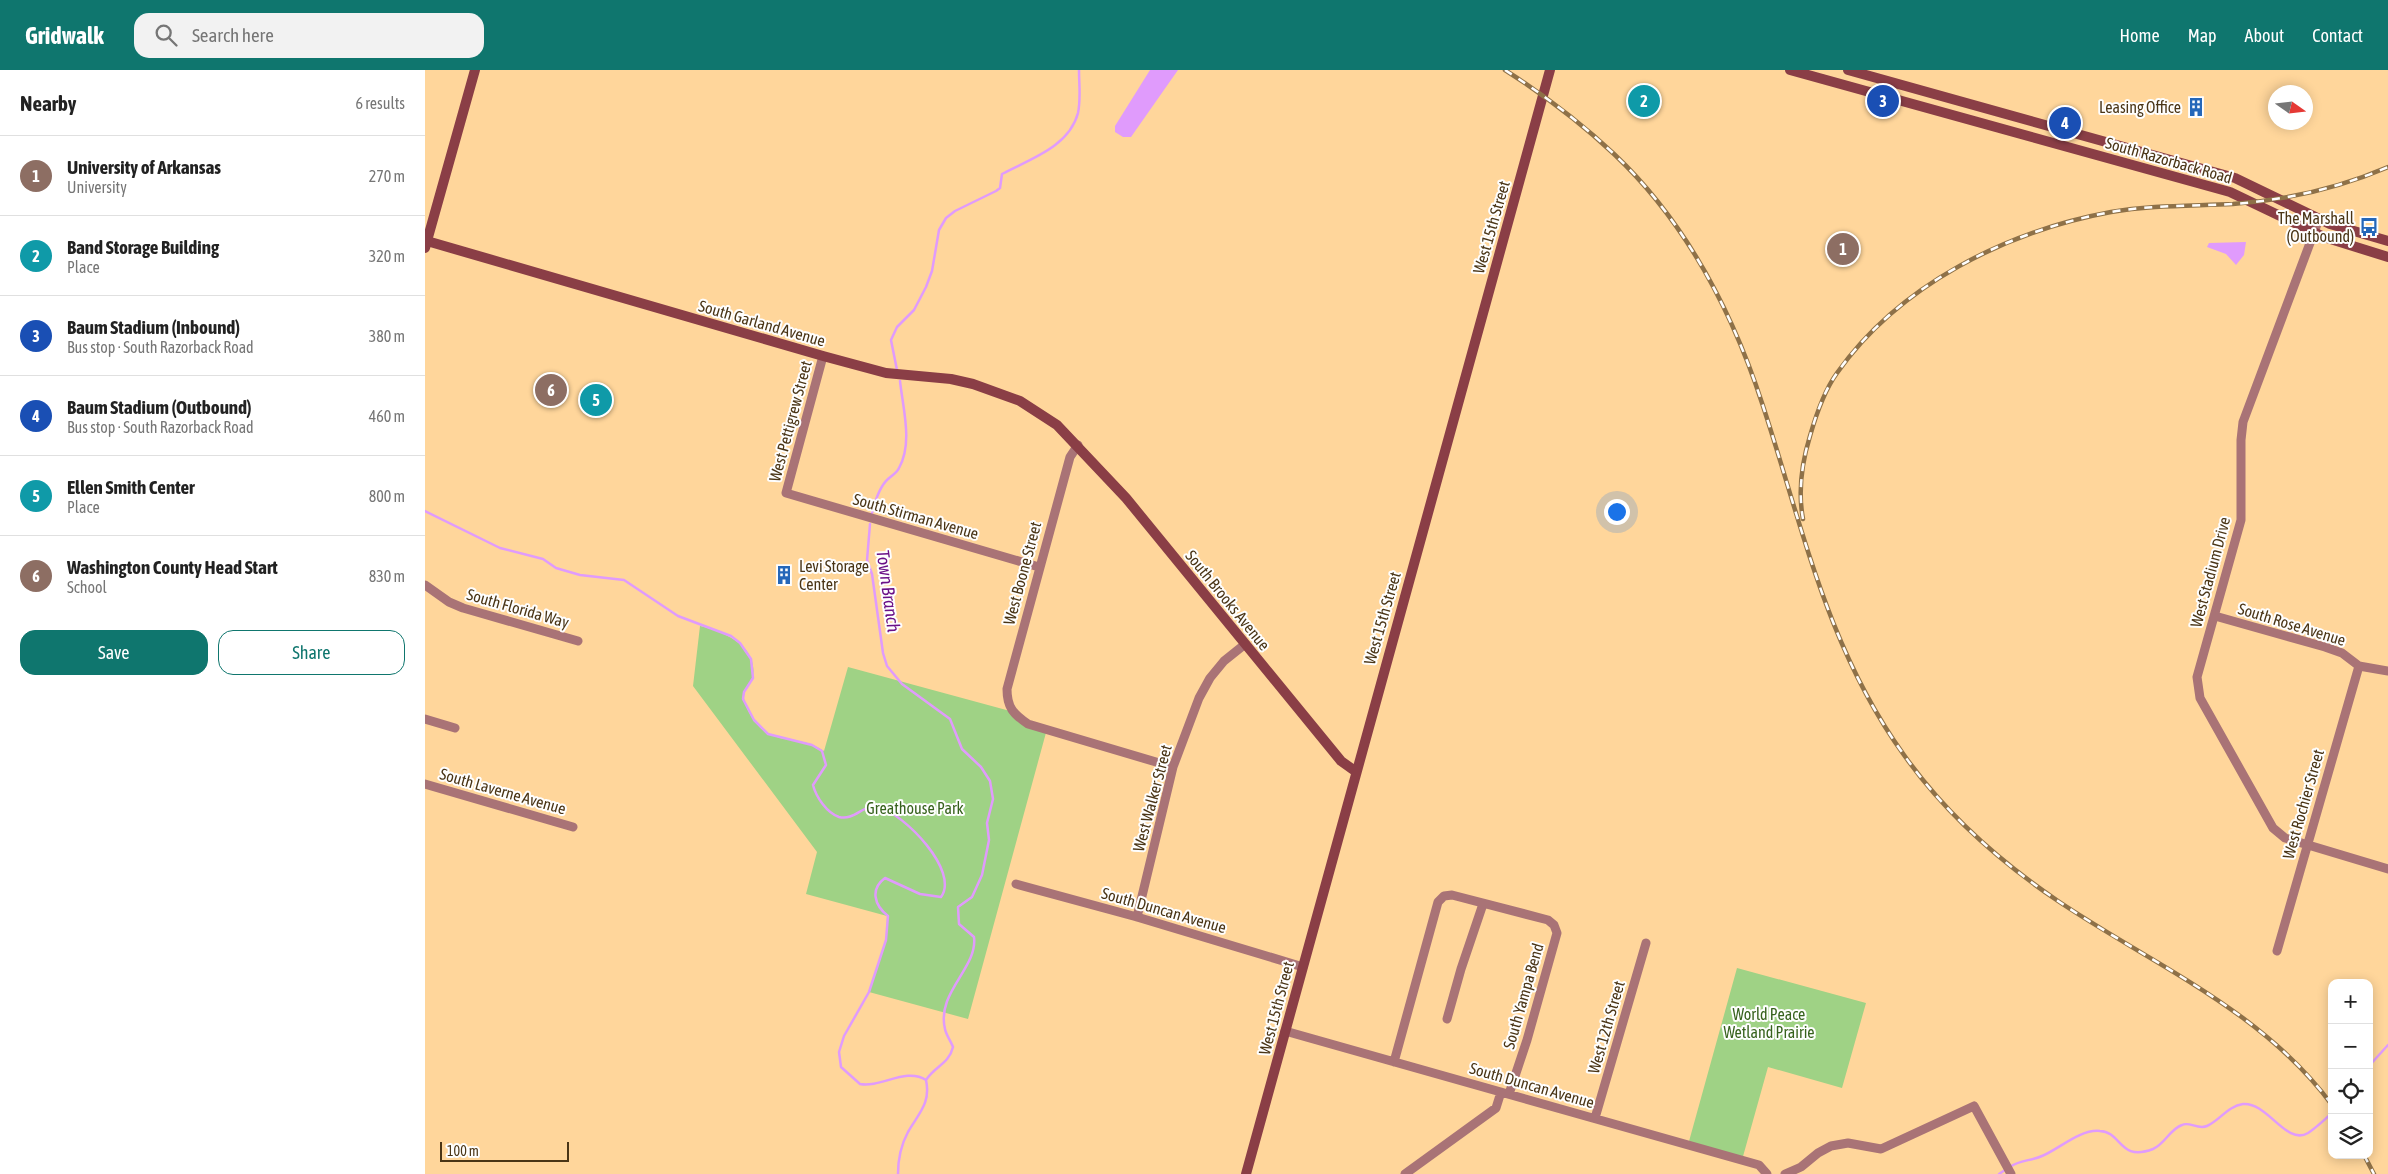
<!DOCTYPE html>
<meta charset="utf-8">
<style>
:root{--surface:#fff;--page:#f2f2f2;--text:#222;--muted:#767676;--line:#e0e0e0;--accent:#0f766e}
body{margin:0;font-family:"Asap Condensed",sans-serif;background:var(--page);color:var(--text)}
.controls{position:absolute;right:15px;bottom:15px;display:grid;overflow:hidden;border-radius:10px;box-shadow:0 2px 12px #0003}
.controls button{width:45px;height:45px;display:grid;place-items:center;padding:0;border:0;border-bottom:1px solid var(--line);background:var(--surface);color:var(--text);font:25px sans-serif}
.compass{position:absolute;left:1843px;top:15px;width:45px;height:45px;border-radius:50%;background:var(--surface);box-shadow:0 2px 12px #0003;rotate:104deg}
.scale{position:absolute;left:15px;bottom:12px;width:129px;box-sizing:border-box;padding-left:5px;border:2px solid #4a3516;border-top:0;font-size:14px;line-height:18px;white-space:nowrap;color:#4a3516;-webkit-text-stroke:4px #fefefe;paint-order:stroke}
.you{position:absolute;left:1191px;top:441px;width:18px;height:18px;margin:-12px;border:4px solid #fff;border-radius:50%;background:#1a73e8;box-shadow:0 0 0 8px #1a73e833}
.badge{display:grid;place-items:center;width:32px;height:32px;border-radius:50%;background:var(--accent);color:#fff;font-size:16px;font-weight:700}
.pin{position:absolute;translate:-50% -50%;border:2px solid #fff;box-shadow:0 1px 5px #0006}
.list{margin:0;padding:0;list-style:none}
h2{display:flex;justify-content:space-between;align-items:center;height:65px;margin:0;padding:0 20px;font-size:21px}
h2 small{font-size:16px;font-weight:400;color:var(--muted)}
.list li{display:grid;grid-template-columns:32px 1fr auto;gap:15px;align-items:center;box-sizing:border-box;height:80px;padding:0 20px;border-top:1px solid var(--line)}
.list b{display:block;font-size:19px;white-space:nowrap}
.list p{margin:0;font-size:16px;white-space:nowrap;color:var(--muted)}
.list em{font-size:16px;font-style:normal;color:var(--muted)}
.actions{display:flex;gap:10px;padding:15px 20px}
.actions a{flex:1;padding:11px 0;border:1px solid var(--accent);border-radius:15px;text-align:center;font-size:18px;color:var(--accent)}
.actions .main{background:var(--accent);color:#fff}
.icon{flex:none;width:28px;height:28px;fill:none;stroke:currentColor;stroke-width:2;stroke-linecap:round;stroke-linejoin:round}
.map{position:relative;flex:none;width:1963px;height:1104px;overflow:hidden}
header{display:flex;align-items:center;gap:30px;box-sizing:border-box;height:70px;padding:0 25px;background:var(--accent);color:#fff}
header strong{font-size:24px}
nav{display:flex;gap:28px;margin-inline-start:auto;font-size:18px}
.search{width:350px;height:45px;background:var(--page);display:flex;align-items:center;gap:12px;box-sizing:border-box;padding:0 18px;border-radius:15px;color:var(--muted);font-size:19px}
main{display:flex}
aside{flex:1;background:var(--surface)}
.map>svg:first-child{display:block}
.green{fill:#9fd285}
.water{fill:#e09bfc}
.lines{fill:none;stroke-linecap:round;stroke-linejoin:round}
.stream{stroke:#e09bfc;stroke-width:2.5}
.street{stroke:#a97376;stroke-width:9}
.secondary{stroke:#8a3e46;stroke-width:10}
.rail-casing{stroke:#8e7148;stroke-width:4.5}
.rail{stroke:#fefefe;stroke-width:2.5;stroke-dasharray:8;stroke-linecap:butt}
.labels{text-anchor:middle;stroke-width:4;stroke-linejoin:round;paint-order:stroke}
.poi-label{font-size:16px;fill:#4a3516;stroke:#fefefe;text-anchor:end}
.street-label{font-size:16px;fill:#4a3516;stroke:#fefefe}
.park-label{font-size:16px;fill:#37621d;stroke:#fefefe}
.water-label{font-size:18px;font-style:italic;fill:#6b1187;stroke:#fefefe}
</style>
<header>
<strong>Gridwalk</strong>
<div class="search"><svg class="icon" aria-label="search" viewBox="0 0 24 24"><circle cx="10" cy="10" r="6"/><path d="M15 15l6 6"/></svg>Search here</div>
<nav><a>Home</a><a>Map</a><a>About</a><a>Contact</a></nav>
</header>
<main>
<aside>
<h2>Nearby<small>6 results</small></h2>
<ul class="list">
<li><span class="badge" style="background:#8d6e63">1</span><div><b>University of Arkansas</b><p>University</p></div><em>270 m</em></li>
<li><span class="badge" style="background:#0f9aa8">2</span><div><b>Band Storage Building</b><p>Place</p></div><em>320 m</em></li>
<li><span class="badge" style="background:#1a4fb4">3</span><div><b>Baum Stadium (Inbound)</b><p>Bus stop · South Razorback Road</p></div><em>380 m</em></li>
<li><span class="badge" style="background:#1a4fb4">4</span><div><b>Baum Stadium (Outbound)</b><p>Bus stop · South Razorback Road</p></div><em>460 m</em></li>
<li><span class="badge" style="background:#0f9aa8">5</span><div><b>Ellen Smith Center</b><p>Place</p></div><em>800 m</em></li>
<li><span class="badge" style="background:#8d6e63">6</span><div><b>Washington County Head Start</b><p>School</p></div><em>830 m</em></li>
</ul>
<div class="actions"><a class="main">Save</a><a>Share</a></div>
</aside>
<div class="map">
<svg width="1963" height="1104" viewBox="0 0 1963 1104">
<rect width="100%" height="100%" fill="#ffd69b"/>
<!-- green -->
<path class="green" d="M275,556C299,562 333,575 328,607C327,614 318,619 319,627C319,637 330,654 338,660C351,671 371,669 386,674C391,676 395,679 399,681L423,597L585,641L622,659L543,949L444,922L461,870L462,846L381,824L392,782L268,616Z
M1312,898L1441,933L1417,1018L1343,997L1317,1090L1263,1075Z"/>
<!-- water -->
<path class="water" d="M725,0H753L706,67H698L690,62V56Z
M1821,172L1819,185L1811,195L1801,184L1782,177L1784,173Z"/>
<g class="lines">
<!-- stream -->
<path class="stream" d="M472,300L466,270L472,257L489,240L501,217L507,201L514,160L521,148L530,141L571,121L575,118L577,104C605,89 644,77 653,43C656,29 654,14 654,0
M0,441L75,478L118,489L131,498L155,505L199,510L253,546L306,566L315,573L326,589L328,608L319,622L318,629L329,650L343,664L387,675L397,681L401,695L388,715C391,727 402,743 414,747C430,751 439,733 454,737C479,744 535,801 516,827L495,824L460,808C445,819 449,835 463,846L461,870L444,922L419,966L414,982L416,997L435,1014C456,1018 481,997 501,1010
M447,443C450,431 454,417 463,409C467,405 472,403 474,398C488,373 478,339 475,311
M445,454L442,490L447,504L458,583L462,596L477,614L525,649L537,679L556,697L565,711L568,729L562,753L564,770L557,805L547,827L533,837L534,854L549,867C553,898 511,922 520,959C521,965 526,971 528,977C524,994 510,996 501,1010C506,1033 494,1043 483,1062C476,1075 473,1090 473,1104
M1944,996L1963,975
M1585,1097C1594,1090 1606,1091 1617,1086C1634,1079 1655,1059 1675,1061C1697,1062 1694,1092 1728,1079C1740,1074 1745,1059 1757,1055C1764,1051 1773,1060 1782,1056C1795,1050 1803,1036 1818,1034C1843,1032 1861,1076 1883,1063C1891,1058 1899,1050 1906,1044
M1574,1104L1580,1100"/>
<!-- street -->
<path class="street" d="M1894,149L1818,352L1816,370V450L1772,607L1775,628L1848,758L1860,768L1963,799
M398,286L361,423L614,497
M653,375L645,387L582,619C582,637 588,644 603,654L748,697
M0,515L24,532L38,538L153,571
M1790,546L1900,577L1917,583L1934,596L1963,601
M0,649L30,658
M0,714L148,757
M591,814L712,847L878,897
M712,847L748,697L774,628L785,608L799,591L819,575
M1852,881L1934,596
M1022,949L1036,899L1058,834
M860,961L1334,1095L1342,1104
M969,992L1013,832L1019,826L1027,825L1123,850L1129,855L1132,863L1102,970L1084,1024
M1170,1048L1221,873
M980,1104L1071,1038L1076,1022
M1360,1104L1376,1097L1393,1083L1406,1076L1423,1073L1456,1079L1549,1036L1586,1104"/>
<!-- secondary -->
<path class="secondary" d="M1365,0L1805,122L1899,167L1963,187
M1423,0L1810,108L1905,154L1963,171
M2,171L398,286L461,303L526,309L548,314L595,331L632,355L701,428L916,691L930,701
M0,178L50,0
M821,1104L1125,0"/>
<!-- rail casing -->
<g class="rail-casing">
<path id="rail" d="M1080,0C1119,25 1155,52 1189,84C1261,152 1308,243 1338,336C1378,458 1402,578 1479,685C1520,743 1574,791 1633,831C1728,895 1837,940 1907,1035
M1378,449C1373,422 1377,392 1385,366C1391,345 1399,321 1412,303C1474,215 1582,161 1686,142C1726,135 1767,136 1808,134C1861,130 1914,118 1963,97
M1939,1085L1949,1104"/>
</g>
<!-- rail -->
<use href="#rail" class="rail"/>
</g>
<!-- icons -->
<defs>
<g id="building-bare" transform="scale(1.5)"><path d="M-4-6H4V6H1V3H-1V6H-4ZM-2.5-4.3h1.7v1.8h-1.7ZM.8-4.3h1.7v1.8H.8ZM-2.5-1h1.7V.8h-1.7ZM.8-1h1.7V.8H.8Z" fill="#2567b9" stroke="#fefefe" stroke-width="2.5" paint-order="stroke"/></g>
<g id="bus-bare" transform="scale(1.5)"><path d="M-5-6H5V4H4V6H2V4H-2V6H-4V4H-5ZM-3.5-4V0h7V-4ZM-3.5 1.2v1.5H-2V1.2ZM2 1.2v1.5H3.5V1.2Z" fill="#2567b9" stroke="#fefefe" stroke-width="2.5" paint-order="stroke"/></g>
</defs>
<g fill-rule="evenodd">
<use href="#building-bare" x="1771" y="37"/>
<use href="#bus-bare" x="1944" y="157"/>
<use href="#building-bare" x="359" y="505"/>
</g>
<g class="labels">
<!-- poi labels -->
<g class="poi-label">
<text x="1756" y="43">Leasing Office</text>
<text x="1929" y="154">The Marshall<tspan x="1929" dy="18">(Outbound)</tspan></text>
<text x="374" y="502" text-anchor="start">Levi Storage<tspan x="374" dy="18">Center</tspan></text>
</g>
<!-- street labels -->
<g class="street-label">
<text transform="translate(1744 90) rotate(16)" y="6">South Razorback Road</text>
<text transform="translate(1066 157) rotate(-74)" y="6">West 15th Street</text>
<text transform="translate(337 253) rotate(16)" y="6">South Garland Avenue</text>
<text transform="translate(365 351) rotate(-75)" y="6">West Pettigrew Street</text>
<text transform="translate(491 446) rotate(16)" y="6">South Stirman Avenue</text>
<text transform="translate(1785 502) rotate(-75)" y="6">West Stadium Drive</text>
<text transform="translate(597 503) rotate(-75)" y="6">West Boone Street</text>
<text transform="translate(803 530) rotate(51)" y="6">South Brooks Avenue</text>
<text transform="translate(93 538) rotate(16)" y="6">South Florida Way</text>
<text transform="translate(957 548) rotate(-74)" y="6">West 15th Street</text>
<text transform="translate(1867 554) rotate(17)" y="6">South Rose Avenue</text>
<text transform="translate(78 721) rotate(16)" y="6">South Laverne Avenue</text>
<text transform="translate(727 728) rotate(-75)" y="6">West Walker Street</text>
<text transform="translate(1878 734) rotate(-74)" y="6">West Rochier Street</text>
<text transform="translate(739 840) rotate(16)" y="6">South Duncan Avenue</text>
<text transform="translate(1098 926) rotate(-74)" y="6">South Yampa Bend</text>
<text transform="translate(851 938) rotate(-75)" y="6">West 15th Street</text>
<text transform="translate(1181 957) rotate(-74)" y="6">West 12th Street</text>
<text transform="translate(1107 1015) rotate(16)" y="6">South Duncan Avenue</text>
</g>
<!-- park labels -->
<g class="park-label">
<text x="490" y="744">Greathouse Park</text>
<text x="1344" y="950">World Peace<tspan x="1344" dy="18">Wetland Prairie</tspan></text>
</g>
<!-- water labels -->
<g class="water-label">
<text transform="translate(463 521) rotate(82)" y="6">Town Branch</text>
</g>
</g>
</svg>
<div class="controls">
<button>+</button>
<button>−</button>
<button><svg class="icon" aria-label="locate" viewBox="0 0 24 24"><circle cx="12" cy="12" r="6"/><path d="M12 2v4M12 18v4M2 12h4M18 12h4"/></svg></button>
<button><svg class="icon" aria-label="layers" viewBox="0 0 24 24"><path d="M12 4l9 5-9 5-9-5zM3 14l9 5 9-5"/></svg></button>
</div>
<svg class="compass" viewBox="-18 -18 36 36"><path d="M0-13l5 13h-10z" fill="#e53935"/><path d="M0 13l5-13h-10z" fill="#767676"/></svg>
<div class="scale">100 m</div>
<div class="you"></div>
<div class="pin badge" style="left:1418px;top:179px;background:#8d6e63">1</div>
<div class="pin badge" style="left:1219px;top:31px;background:#0f9aa8">2</div>
<div class="pin badge" style="left:1458px;top:31px;background:#1a4fb4">3</div>
<div class="pin badge" style="left:1640px;top:53px;background:#1a4fb4">4</div>
<div class="pin badge" style="left:171px;top:330px;background:#0f9aa8">5</div>
<div class="pin badge" style="left:126px;top:320px;background:#8d6e63">6</div>
</div>
</main>
